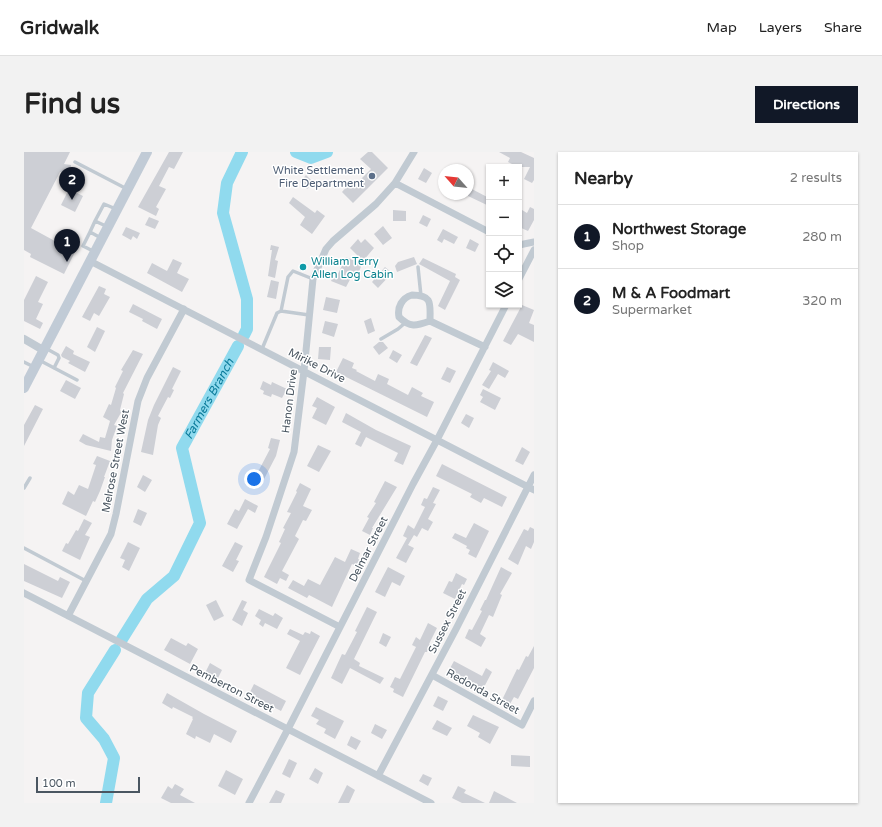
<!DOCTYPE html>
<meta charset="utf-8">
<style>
:root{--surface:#fff;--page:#f2f2f2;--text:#222;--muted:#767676;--line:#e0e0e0;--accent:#111827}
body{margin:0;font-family:"Varela Round",sans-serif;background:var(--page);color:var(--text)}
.controls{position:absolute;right:12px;top:12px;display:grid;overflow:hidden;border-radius:0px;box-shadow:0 1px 3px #0004}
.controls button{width:36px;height:36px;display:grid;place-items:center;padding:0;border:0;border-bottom:1px solid var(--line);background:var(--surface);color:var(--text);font:20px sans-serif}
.compass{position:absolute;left:414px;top:12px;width:36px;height:36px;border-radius:50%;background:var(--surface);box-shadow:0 1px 3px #0004;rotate:297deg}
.scale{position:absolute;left:12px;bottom:10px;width:104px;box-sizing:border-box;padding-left:4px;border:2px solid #4a5661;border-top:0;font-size:11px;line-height:14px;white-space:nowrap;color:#4a5661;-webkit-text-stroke:3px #fff;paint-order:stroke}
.you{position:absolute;left:230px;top:327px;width:14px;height:14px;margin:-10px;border:3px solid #fff;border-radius:50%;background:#1a73e8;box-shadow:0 0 0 6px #1a73e833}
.badge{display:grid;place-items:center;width:26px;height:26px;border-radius:50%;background:var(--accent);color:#fff;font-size:13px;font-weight:700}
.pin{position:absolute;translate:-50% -33px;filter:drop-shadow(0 1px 2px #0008)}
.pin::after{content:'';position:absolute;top:21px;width:14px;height:12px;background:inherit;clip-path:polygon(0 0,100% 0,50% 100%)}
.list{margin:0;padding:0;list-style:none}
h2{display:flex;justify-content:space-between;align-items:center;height:52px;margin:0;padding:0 16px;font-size:17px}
h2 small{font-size:13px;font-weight:400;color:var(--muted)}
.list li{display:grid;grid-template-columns:26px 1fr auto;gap:12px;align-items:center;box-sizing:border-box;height:64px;padding:0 16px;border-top:1px solid var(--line)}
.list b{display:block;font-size:15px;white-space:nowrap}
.list p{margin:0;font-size:13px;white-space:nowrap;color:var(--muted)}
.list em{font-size:13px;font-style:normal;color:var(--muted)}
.icon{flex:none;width:22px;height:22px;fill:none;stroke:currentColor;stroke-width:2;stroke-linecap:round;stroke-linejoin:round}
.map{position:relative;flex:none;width:510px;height:651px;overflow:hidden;border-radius:0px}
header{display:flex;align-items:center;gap:24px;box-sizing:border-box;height:56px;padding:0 20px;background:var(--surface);border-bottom:1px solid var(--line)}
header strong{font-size:19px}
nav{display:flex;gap:22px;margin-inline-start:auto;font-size:14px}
.intro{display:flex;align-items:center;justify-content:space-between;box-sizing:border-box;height:96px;padding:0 24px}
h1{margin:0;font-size:28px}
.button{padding:10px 18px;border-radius:0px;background:var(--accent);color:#fff;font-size:14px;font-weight:700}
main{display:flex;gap:24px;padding:0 24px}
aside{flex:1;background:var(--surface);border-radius:0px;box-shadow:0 1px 3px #0004}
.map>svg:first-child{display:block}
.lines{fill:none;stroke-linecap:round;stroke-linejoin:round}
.river{stroke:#90daee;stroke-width:12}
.building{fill:#cdcfd5}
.service{stroke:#c1cad2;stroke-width:3.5}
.minor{stroke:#c1cad2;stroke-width:7}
.tertiary{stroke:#c1cad2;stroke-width:8}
.secondary{stroke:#c1cbd6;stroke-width:10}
.service-dot{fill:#5c6f8a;stroke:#fff;stroke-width:1.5}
.culture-dot{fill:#0f9aa8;stroke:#fff;stroke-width:1.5}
.labels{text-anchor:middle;stroke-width:3;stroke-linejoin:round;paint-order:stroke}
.service-label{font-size:11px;fill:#4e5e75;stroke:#fff;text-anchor:end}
.culture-label{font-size:11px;fill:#0d838f;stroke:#fff;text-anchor:start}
.street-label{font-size:11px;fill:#4a5661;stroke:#fff}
.water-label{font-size:12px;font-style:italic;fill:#0c7c9b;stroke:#fff}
</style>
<header>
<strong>Gridwalk</strong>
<nav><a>Map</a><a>Layers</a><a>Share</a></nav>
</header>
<div class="intro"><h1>Find us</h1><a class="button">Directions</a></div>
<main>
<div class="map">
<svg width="510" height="651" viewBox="0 0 510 651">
<rect width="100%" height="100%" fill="#f5f3f3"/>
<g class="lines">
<!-- river -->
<g class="river">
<path d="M218,0L203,31L199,61L223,147V177L220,183"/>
<path d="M272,0L287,6L303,0"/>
<path id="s1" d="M98,487L123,447L150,424L176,371L158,296L214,194"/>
<path d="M82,651L90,606L80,587L62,566L64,541L91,498"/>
</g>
</g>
<!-- building -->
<path class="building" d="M0,0H46L40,12L47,13L46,21L36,20L7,76L51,100L40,122L6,105L7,102L0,98Z
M145,0H159L150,17L145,15L135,34L142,37L132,55L135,57L132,64L114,55Z
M344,0H348L364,16L329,51L318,40L326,31L330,34L347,17L336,7Z
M475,0H497L510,6V28L508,31L500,27L506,15H487L488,12L484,10L486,6Z
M400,16L408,21L402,31L394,27Z
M282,23L290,31L283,37L276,30Z
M444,35L465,46V54L444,44Z
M45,37L59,44L51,60L37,53Z
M269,45L291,61L293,58L301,64L288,82L276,73L281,65L265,51Z
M506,55L510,57V68L504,79L495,75V63L498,58L503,61Z
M369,58L382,59V69H369Z
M399,63L407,67L403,75L395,71Z
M125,65L135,69L131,77L121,73Z
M359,74L368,86L359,93L350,82Z
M102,75L116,81L113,87L109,84L107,88L98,83Z
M419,77L434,85L430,92L420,87L418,91L413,88Z
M334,87L337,91L341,87L350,96L339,109L326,96Z
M446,87L455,92L451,100L442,96Z
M247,93L255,95L251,108L254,109L251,126L244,124L248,98H246Z
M322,105L338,112L334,122L330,120L322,135L307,129L311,120L314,122Z
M390,105L393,112L373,120L371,114L374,110Z
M399,106L432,122L431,125L436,128L421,158L414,154L426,129L395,112Z
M149,107L158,111L153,121L165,127L158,140L123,121L128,111L143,119Z
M361,115L368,121L354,136L348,130Z
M12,124L24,130L14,150L19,152L12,167L19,171L16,177L0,169V148Z
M247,128L255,130L252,147L243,145Z
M75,134L82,137L80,142L86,145L75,164L70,161L66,169L58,165Z
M302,145L316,148L313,161L299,158Z
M109,152L138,167L133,177L118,169L119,167L105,160Z
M498,153L510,158L505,171L510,173V190L494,182L487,193L479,189Z
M347,166L351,179L344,182L340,169Z
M301,169L314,172L310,185L298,181Z
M73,175L81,179L71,200L63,195Z
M401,183L408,186L393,214L386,211Z
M355,190H359L364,196L355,203L349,195Z
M42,194L50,199L49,202L66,210L61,220L44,211L46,209L38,205L37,203Z
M295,195H307L306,208L294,207Z
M109,198L119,202L99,241L100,242L96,258L98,259L90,273L93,274L88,288L87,299L62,293L55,289L59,282L75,290L76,285L81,286L86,269L79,265L85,252L87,253L92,236L91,235L99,219L97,218Z
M369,198L378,203L373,211L365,206Z
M319,206L330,211L328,216L333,218L332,219L351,229L354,222L365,227L363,232L384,243L388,235L399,241L397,244L410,250L403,265L312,220Z
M469,210L485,219L481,226L474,222L465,237L458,233L467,219L465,218Z
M149,215L157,219L148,237L150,238L146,246L144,245L134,264L137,266L134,273L129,303L117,300L124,268L130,253Z
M423,215L432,219L426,231L417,227Z
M42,228L57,236L51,247L36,239Z
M239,229L247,233L248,230L263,237L258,246L248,242L247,245L239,242L240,239L236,237Z
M459,237L477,246L471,258L456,250L459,245L456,243Z
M293,245L311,255L302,273L288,266L293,256L288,254Z
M11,253L19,257L0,294V273Z
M322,261L352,278L387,294L379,313L370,309L374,301L342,285L337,295L331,292L337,280L318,270Z
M442,262L450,266L445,276L437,271Z
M247,286L256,288L252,304L239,329L228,324L231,317L235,318L246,297L244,296Z
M294,293L307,299L295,320L283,314Z
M498,295L506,300L499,313L491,309Z
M73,304L86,309L80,325H81L76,339L71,350L69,349L62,364L38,352L44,339L50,343L55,333L64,337L72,313L69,312Z
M418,312L483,345L478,355L460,346L457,351L446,345L448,342L412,324Z
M119,323L128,328L121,340L113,335Z
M361,329L373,335L348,376H349L346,383L338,379L345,366L343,365L352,351L350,350Z
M276,331L287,337L279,354L288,358L282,369L279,368L271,384L275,387L258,419L265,423L262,429L256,426L253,432L240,425L257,391L255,390L261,377L259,376L267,361L263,360L273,340L272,339Z
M409,335L416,338L409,351L412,352L404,367L409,370L404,379L398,376L393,385L390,383L384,393L390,396L382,411L372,406L383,386L379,384L384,373L390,377L401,355L397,353L400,346L403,347Z
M221,347L234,354L231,361L224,357L213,377L203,372L211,357L215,359Z
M114,357L123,361L117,374L109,370Z
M60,367L68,371L61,383L66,385L56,408L38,399L42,391L44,392L52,378L54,379Z
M450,371L465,379L452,406L444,402L446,398L442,396L443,394L428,386L431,381L442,386Z
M506,375L510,377V390L507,397L502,394L494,413L484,407L500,377L504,379Z
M104,390L116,396L105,419L98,415L101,408L96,406Z
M211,390L219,394L212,408L215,409L209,420L198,414Z
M327,397L336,401L334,407L338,409L335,415L328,412L308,455L285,443L283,446L264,436L269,428L280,434L284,427L296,433L311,405L321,410Z
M0,412L34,429L36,425L46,430L38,446L0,429Z
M364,415L381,424L376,434L368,430L361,445L351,440Z
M477,415L488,421L476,442L478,443L469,465L465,463L456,482L462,486L457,495L441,486L445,477L448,478L458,459L456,458L461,448H462Z
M432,421L443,427L440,433L438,432L431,447L419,441L425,429L428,430Z
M192,448L200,464L190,469L182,453Z
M218,448L223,450L219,458L224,461L218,474L208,468Z
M343,455L353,460L330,507L336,511L335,514L360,526L356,532L326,516L318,532L307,526L318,502L321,503L333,480L331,479Z
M235,457L249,464L251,461L259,466L253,477L241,471L239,475L235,472L237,468L231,464Z
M404,471L413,476L405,492L406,493L403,500H401L379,545L369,540L370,537L366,535L371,525L376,527L392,495L388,493L392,485L396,488Z
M266,477L279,483L281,480L286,482L287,479L296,484L276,523L262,516L276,489L263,482Z
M359,481L367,485L362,495L355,491Z
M147,486L162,494L164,491L174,497L166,512L140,498Z
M510,494V516L494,547L490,545L486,552L478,548L493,517L495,518L502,504L504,505Z
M430,509L458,524L462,516L468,520L459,537L424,520Z
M186,511L198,518L194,526L190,524L188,527L180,523Z
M230,532L262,549L257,559L225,542Z
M143,541L180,562L213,579L207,591L190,582L186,591L172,584L171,587L162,582L169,567L168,566L169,565L149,555L148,557L138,551Z
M414,544L424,549L419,559L409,554Z
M292,555L320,569L311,587L300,581L302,577L292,572L295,568L287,564Z
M449,563L475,575L466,592L454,585L456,581L443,574Z
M413,568L428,576L423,584L408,577Z
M351,572L363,578L358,587L347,581Z
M327,584L337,589L332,598L323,593Z
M487,603L506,604V615L487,614Z
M265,607L273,611L266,626L258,622Z
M291,616L299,621L294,632L285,627Z
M202,618L219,627L211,643L194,634Z
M399,622L408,626L404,634L395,629Z
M151,632L160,637L156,643L171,651H147L137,646L144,634L148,637Z
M323,633L331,638L325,651H314Z
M434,634L442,638L440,641L461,651H438L428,646Z
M252,638L261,642L257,651H245Z
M470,639L493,651H465Z"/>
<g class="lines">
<!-- service -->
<path class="service" d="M51,10L103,37
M71,69L66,80L77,86
M84,75L71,69L80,52L92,57
M66,80L59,94L69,99
M394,115L397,144
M257,159L264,125L269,119L289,127
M357,187L374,177L381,171
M23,197L34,203L35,206L30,216
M238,197L253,161L257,159L285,163
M15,208L53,228
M0,210L10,215
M0,336L6,326
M0,396L62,429"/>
<!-- minor -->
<path class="minor" d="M371,31L465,80
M495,93L510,90
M66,109L510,338
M495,127L510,98
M388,143C409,143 406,152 406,169C392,174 386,176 375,165C373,155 378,146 388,143Z
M406,169L461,195
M0,441L407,651
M44,464L87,382L92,362L114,249L123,226L160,157
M316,475L225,428L242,385L270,300L280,219L289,127L302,97L309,89L352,52L371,31L390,0
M408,523L498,573L510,549
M354,624L432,477L510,323
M225,651L264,577L389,332L413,288L482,153"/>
<!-- tertiary -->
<path class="tertiary" d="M0,187L19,198"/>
<!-- secondary -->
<path class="secondary" d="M0,236L123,0"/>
</g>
<!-- markers -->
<circle class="service-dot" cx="348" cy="24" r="4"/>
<circle class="culture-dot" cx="279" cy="115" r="4"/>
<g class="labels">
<!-- service labels -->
<g class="service-label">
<text x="340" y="22">White Settlement<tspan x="340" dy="13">Fire Department</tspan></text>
</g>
<!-- culture labels -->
<g class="culture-label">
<text x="287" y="113">William Terry<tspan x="287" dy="13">Allen Log Cabin</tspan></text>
</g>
<!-- street labels -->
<g class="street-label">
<text transform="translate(293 213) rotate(27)" y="4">Mirike Drive</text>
<text transform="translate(265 249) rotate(-83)" y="4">Hanon Drive</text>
<text transform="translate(91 309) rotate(-79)" y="4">Melrose Street West</text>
<text transform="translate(344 397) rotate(-63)" y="4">Delmar Street</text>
<text transform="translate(423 469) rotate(-63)" y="4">Sussex Street</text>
<text transform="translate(208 536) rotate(27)" y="4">Pemberton Street</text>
<text transform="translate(459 539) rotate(29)" y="4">Redonda Street</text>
</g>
<!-- water labels -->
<g class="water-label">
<text dy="4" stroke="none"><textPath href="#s1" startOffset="275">Farmers Branch</textPath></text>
</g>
</g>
</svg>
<div class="controls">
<button>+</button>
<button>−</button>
<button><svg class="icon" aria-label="locate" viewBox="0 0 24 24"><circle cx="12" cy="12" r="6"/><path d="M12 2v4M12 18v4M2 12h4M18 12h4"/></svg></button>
<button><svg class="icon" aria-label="layers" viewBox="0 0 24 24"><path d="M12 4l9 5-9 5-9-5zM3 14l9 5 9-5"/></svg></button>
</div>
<svg class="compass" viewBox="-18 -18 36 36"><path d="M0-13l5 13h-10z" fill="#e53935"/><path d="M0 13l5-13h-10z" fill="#767676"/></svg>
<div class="scale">100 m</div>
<div class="you"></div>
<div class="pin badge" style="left:43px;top:110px">1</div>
<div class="pin badge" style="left:48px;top:48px">2</div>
</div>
<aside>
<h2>Nearby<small>2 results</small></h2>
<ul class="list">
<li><span class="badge">1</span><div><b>Northwest Storage</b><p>Shop</p></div><em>280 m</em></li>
<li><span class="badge">2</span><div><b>M &amp; A Foodmart</b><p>Supermarket</p></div><em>320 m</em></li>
</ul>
</aside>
</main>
